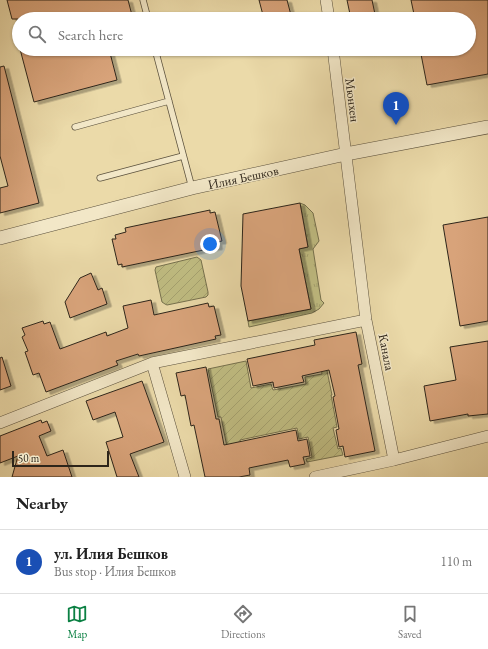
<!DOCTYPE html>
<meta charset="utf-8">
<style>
:root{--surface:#fff;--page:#f2f2f2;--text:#222;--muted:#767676;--line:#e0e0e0;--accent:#0b8043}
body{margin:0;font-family:"EB Garamond",serif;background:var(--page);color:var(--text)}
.scale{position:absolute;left:12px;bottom:10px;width:97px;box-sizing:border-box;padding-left:4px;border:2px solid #2d251a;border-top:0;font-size:11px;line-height:14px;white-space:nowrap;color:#2d251a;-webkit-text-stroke:3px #f2e7c7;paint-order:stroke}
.you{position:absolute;left:210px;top:244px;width:14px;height:14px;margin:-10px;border:3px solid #fff;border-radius:50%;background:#1a73e8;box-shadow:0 0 0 6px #1a73e833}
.badge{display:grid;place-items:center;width:26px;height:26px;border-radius:50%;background:var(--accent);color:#fff;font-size:13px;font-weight:700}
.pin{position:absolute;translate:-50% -33px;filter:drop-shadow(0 1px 2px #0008)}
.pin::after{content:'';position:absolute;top:21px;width:14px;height:12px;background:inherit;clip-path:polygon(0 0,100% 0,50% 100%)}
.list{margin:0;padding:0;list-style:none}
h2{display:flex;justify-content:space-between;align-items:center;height:52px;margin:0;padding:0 16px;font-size:17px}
h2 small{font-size:13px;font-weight:400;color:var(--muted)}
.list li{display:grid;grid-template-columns:26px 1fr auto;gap:12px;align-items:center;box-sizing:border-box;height:64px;padding:0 16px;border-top:1px solid var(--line)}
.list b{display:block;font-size:15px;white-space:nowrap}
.list p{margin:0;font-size:13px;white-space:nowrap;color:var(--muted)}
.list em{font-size:13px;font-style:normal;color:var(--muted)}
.icon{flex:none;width:22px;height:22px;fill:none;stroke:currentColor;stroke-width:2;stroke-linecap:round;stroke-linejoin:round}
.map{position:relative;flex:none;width:488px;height:477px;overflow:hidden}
.search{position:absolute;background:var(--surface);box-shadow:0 1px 3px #0004;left:12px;right:12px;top:12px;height:44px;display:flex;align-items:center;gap:10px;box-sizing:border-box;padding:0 14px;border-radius:22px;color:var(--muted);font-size:15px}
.sheet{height:116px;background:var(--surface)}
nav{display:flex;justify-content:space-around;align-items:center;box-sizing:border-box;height:56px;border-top:1px solid var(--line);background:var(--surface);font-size:11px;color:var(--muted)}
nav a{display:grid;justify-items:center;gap:2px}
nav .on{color:var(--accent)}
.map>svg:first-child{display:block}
.grass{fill:url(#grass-tufts);stroke:#76714e}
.garden{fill:url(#garden-furrows);stroke:#76714e}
.building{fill:#d8a37a;stroke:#2d251a;filter:url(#shadow)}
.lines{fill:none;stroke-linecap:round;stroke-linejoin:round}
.service-casing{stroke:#5c523e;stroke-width:7}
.minor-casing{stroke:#5c523e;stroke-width:12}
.tertiary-casing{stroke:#5c523e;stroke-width:14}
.service{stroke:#f2e7c7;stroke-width:5.5}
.minor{stroke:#f2e7c7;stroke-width:11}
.tertiary{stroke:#f2e7c7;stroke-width:13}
.labels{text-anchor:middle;stroke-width:3;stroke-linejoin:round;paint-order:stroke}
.street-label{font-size:13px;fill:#2d251a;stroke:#f2e7c7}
</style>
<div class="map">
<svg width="488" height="477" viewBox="0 0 488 477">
<defs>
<pattern id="grass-tufts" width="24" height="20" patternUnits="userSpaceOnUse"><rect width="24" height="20" fill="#c0bd82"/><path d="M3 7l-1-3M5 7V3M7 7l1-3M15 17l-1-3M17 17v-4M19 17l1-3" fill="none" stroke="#a5a270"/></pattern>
<pattern id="garden-furrows" width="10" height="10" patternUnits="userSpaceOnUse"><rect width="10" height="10" fill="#c0bd82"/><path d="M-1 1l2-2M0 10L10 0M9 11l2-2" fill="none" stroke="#a5a270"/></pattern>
<filter id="shadow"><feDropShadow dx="4.5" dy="2.5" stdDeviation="0" flood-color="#0004"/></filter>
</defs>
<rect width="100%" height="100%" fill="#ebdaa9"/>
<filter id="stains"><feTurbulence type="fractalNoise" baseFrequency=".005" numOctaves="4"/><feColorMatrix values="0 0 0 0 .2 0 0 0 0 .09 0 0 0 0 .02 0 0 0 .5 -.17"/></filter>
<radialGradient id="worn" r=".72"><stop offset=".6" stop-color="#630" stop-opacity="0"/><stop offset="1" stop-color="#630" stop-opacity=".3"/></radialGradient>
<!-- grass -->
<path class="grass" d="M300,203L305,205L313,213L319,241L313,249L321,300L324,303L319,309L312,313L249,327L248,321L311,309L299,249L308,247Z"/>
<!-- garden -->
<path class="garden" d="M197,257L201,260L208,292V295L206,297L167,305L165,304L162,302L155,270L156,267Z
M246,361L251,388L271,384L273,390L306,384L305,377L322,374L321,368L326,366L332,395H331L337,427L333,428L338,449L341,448L343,455L307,462L306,459L312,457L308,437L299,439L297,428L240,440L241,444L227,447L221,417H218L208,369Z"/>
<!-- building -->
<path class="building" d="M7,0H128L133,19H12Z
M259,0H287L292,19H264Z
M347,0H372L376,19H351Z
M411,0H488V74L427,85L420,49H469V19H415Z
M20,49H109L117,80L34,102Z
M4,66L39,203L0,213V188L8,186L0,156V67Z
M300,203L308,247L299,249L311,309L248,321L241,286L243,214Z
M210,210V213L215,212L222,241L217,242L218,247L122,267V264L118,265L112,239H116L115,235L126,232L125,228Z
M488,217V321L460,326L443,225Z
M91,273L98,290L102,288L107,304L70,318L65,302L80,278Z
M151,300L154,315L208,303L209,307L214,306L221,335L215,336L216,339L139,356L138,354L116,361L118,365L46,392L39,373L33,375L25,352L28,351L22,337L25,335L22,328L43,321L44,324L50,322L60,349L106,332L107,336L128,328L123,306Z
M356,332L362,364L358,365L375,451L345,457L343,446L339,447L336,430L339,429L333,397L335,396L329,370L302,376L304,382L274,388L273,382L253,386L247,359L315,345L314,340Z
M488,341V414L468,416V414L430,421L424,386L456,380L450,347Z
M2,357L11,386L0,390V358Z
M206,367L216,419H219L224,445L296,430L298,441L307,439L310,456L303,457L305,464L290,467L288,460L249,468L250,475L239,477H205L194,425L191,426L185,395L181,396L176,373Z
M142,381L164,442L130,454L139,477H117L106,442L123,437L115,412L93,420L86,401Z
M41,420L42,423L47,421L51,431L39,436L47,456L63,450L72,477H12L18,456L0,463V436Z"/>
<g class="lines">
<!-- service casing -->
<g class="service-casing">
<path id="service" d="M143,0L148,19
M155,49L192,188
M75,127L169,101
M100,178L183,156"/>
</g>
<!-- minor casing -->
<g class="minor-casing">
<path id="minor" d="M326,0L329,19
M333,49L366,320L394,460
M152,363L185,477
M0,423L152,363L366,320
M315,477L394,460L488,436"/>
</g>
<!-- tertiary casing -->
<g class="tertiary-casing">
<path id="tertiary" d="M0,238L192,188L346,154L488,127"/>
</g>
<!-- service -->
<use href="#service" class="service"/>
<!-- minor -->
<use href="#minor" class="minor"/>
<!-- tertiary -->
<use href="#tertiary" class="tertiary"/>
</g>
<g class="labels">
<!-- street labels -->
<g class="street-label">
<text transform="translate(353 100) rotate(83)" y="5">Мюнхен</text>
<text transform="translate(243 177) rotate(-12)" y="5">Илия Бешков</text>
<text transform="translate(387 352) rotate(79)" y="5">Канала</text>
</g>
</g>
<rect width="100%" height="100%" filter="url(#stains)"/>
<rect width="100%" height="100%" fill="url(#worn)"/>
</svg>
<div class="scale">50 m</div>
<div class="you"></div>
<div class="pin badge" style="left:396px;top:125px;background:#1a4fb4">1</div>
<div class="search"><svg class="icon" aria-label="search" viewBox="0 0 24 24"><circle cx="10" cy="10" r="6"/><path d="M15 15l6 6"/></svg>Search here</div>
</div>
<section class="sheet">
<h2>Nearby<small></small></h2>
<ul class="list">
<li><span class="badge" style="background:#1a4fb4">1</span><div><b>ул. Илия Бешков</b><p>Bus stop · Илия Бешков</p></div><em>110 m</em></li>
</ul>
</section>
<nav>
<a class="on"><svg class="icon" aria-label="map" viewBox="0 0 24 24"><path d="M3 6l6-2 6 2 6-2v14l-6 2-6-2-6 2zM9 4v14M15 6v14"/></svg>Map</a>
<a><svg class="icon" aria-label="directions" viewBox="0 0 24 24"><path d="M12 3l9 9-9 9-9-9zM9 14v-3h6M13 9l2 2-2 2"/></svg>Directions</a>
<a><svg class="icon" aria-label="saved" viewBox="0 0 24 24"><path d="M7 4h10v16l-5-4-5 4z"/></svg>Saved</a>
</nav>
